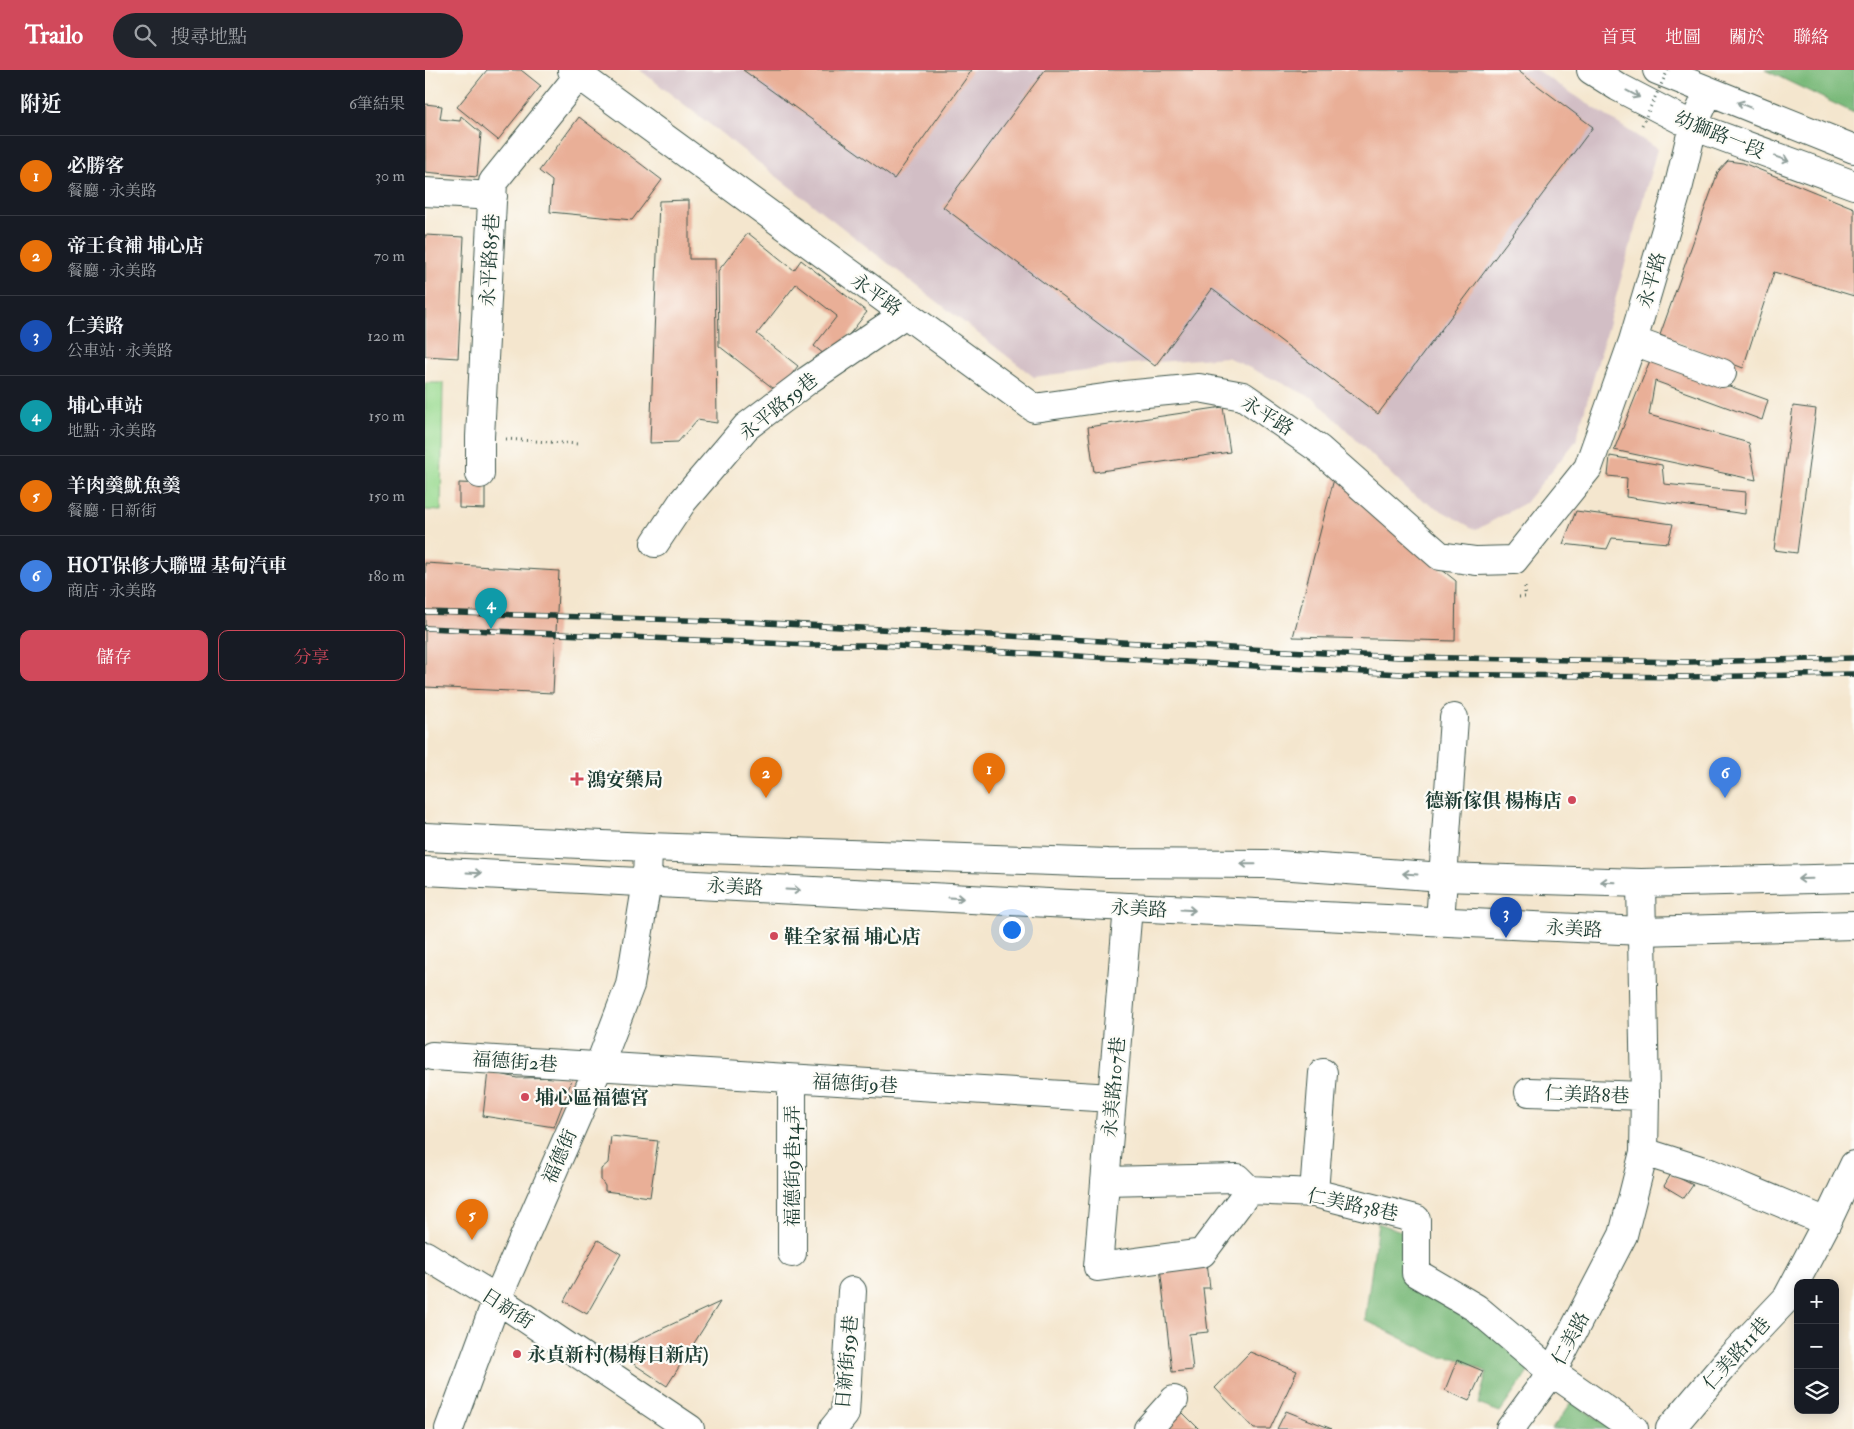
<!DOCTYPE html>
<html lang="zh-TW">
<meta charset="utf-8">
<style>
:root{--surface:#171b24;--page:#20242c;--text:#f1f3f6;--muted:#9ea1a6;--line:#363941;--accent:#d1495b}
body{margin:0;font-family:"IM FELL Double Pica","Noto Serif TC",serif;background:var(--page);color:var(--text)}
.controls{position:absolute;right:15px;bottom:15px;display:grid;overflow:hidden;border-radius:10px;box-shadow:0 2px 12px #0003}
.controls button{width:45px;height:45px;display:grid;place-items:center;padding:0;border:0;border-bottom:1px solid var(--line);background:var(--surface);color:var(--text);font:25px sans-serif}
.you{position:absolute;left:586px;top:859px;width:18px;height:18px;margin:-12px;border:4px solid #fff;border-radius:50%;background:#1a73e8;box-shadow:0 0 0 8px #1a73e833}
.badge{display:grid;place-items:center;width:32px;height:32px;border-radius:50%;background:var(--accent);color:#fff;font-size:16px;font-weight:700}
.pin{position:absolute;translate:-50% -41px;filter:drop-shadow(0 1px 2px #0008)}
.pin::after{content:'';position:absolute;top:26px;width:18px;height:15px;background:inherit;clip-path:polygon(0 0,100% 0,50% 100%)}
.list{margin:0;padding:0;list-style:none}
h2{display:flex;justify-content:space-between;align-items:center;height:65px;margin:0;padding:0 20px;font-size:21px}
h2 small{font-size:16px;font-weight:400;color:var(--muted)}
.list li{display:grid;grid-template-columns:32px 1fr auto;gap:15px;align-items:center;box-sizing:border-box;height:80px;padding:0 20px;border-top:1px solid var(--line)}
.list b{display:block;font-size:19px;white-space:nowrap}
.list p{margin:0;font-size:16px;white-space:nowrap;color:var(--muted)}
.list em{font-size:16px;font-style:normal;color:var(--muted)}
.actions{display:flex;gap:10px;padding:15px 20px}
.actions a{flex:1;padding:11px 0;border:1px solid var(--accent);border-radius:10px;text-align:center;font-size:18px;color:var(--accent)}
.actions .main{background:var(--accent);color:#fff}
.icon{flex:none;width:28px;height:28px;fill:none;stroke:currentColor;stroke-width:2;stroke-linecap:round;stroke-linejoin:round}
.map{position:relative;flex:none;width:1429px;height:1359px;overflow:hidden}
header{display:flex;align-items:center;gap:30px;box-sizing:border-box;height:70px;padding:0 25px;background:var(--accent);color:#fff}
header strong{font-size:24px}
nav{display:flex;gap:28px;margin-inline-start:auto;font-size:18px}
.search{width:350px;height:45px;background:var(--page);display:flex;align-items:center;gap:12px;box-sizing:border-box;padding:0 18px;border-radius:28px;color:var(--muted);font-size:19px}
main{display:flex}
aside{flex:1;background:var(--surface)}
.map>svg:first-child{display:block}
.industrial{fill:#d2bec5}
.green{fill:#99da90;stroke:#5c8c62}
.forest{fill:#7aba7a;stroke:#4c7c57}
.building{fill:#e9af97}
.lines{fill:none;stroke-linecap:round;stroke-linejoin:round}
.minor-casing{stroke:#3f564b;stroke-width:30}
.major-casing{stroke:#3f564b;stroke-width:30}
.path{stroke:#3f564b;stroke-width:3;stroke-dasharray:1 4;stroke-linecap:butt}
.minor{stroke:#fff;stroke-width:28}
.major{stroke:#fff;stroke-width:28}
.rail-casing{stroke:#1f3d34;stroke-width:5.5}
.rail{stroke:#fdfcf7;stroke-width:4;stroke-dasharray:11;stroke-linecap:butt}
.path-bridge{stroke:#3f564b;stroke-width:3;stroke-dasharray:1 4;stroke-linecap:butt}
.oneway{stroke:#8f9e9a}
.poi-dot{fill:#d1495b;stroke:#fdfcf7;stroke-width:2}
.labels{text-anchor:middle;stroke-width:4.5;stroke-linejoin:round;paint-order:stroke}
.street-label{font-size:19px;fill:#1f3d34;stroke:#fdfcf7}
.poi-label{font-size:19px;font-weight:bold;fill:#1f3d34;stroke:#fdfcf7;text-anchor:start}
</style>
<header>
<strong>Trailo</strong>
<div class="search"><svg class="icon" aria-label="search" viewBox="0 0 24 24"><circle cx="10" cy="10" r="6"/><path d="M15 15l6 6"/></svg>搜尋地點</div>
<nav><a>首頁</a><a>地圖</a><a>關於</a><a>聯絡</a></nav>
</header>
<main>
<aside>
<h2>附近<small>6筆結果</small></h2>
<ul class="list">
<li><span class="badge" style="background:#e8710a">1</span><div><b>必勝客</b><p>餐廳 · 永美路</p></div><em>30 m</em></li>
<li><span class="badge" style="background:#e8710a">2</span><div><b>帝王食補 埔心店</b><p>餐廳 · 永美路</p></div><em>70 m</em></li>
<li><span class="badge" style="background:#1a4fb4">3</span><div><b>仁美路</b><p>公車站 · 永美路</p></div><em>120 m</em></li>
<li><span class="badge" style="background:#0f9aa8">4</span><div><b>埔心車站</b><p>地點 · 永美路</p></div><em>150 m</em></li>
<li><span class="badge" style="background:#e8710a">5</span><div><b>羊肉羹魷魚羹</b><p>餐廳 · 日新街</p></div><em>150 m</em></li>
<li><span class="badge" style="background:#3f7fe0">6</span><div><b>HOT保修大聯盟 基甸汽車</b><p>商店 · 永美路</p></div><em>180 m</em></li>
</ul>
<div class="actions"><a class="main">儲存</a><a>分享</a></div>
</aside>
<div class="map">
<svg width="1429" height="1359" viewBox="0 0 1429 1359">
<rect width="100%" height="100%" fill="#fdfcf7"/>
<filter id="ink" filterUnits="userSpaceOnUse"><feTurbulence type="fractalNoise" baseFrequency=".02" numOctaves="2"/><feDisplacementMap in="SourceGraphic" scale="10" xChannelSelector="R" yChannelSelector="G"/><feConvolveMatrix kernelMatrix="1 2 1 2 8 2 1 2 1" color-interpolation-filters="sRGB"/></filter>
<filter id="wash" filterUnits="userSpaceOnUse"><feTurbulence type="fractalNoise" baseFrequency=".0096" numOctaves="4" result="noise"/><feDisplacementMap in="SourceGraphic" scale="20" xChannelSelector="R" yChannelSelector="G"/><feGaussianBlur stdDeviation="1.12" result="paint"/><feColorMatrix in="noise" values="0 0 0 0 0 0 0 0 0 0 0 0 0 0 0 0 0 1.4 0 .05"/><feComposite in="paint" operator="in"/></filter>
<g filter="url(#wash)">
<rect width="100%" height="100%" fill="#f4e6ce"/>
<!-- industrial -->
<path class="industrial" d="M215,0H1111L1232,79L1151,371L1100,433L1051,460L985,423L890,329L802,287L705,294L609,307Z"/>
<!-- green -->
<path class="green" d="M0,313H18L16,441L0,440Z"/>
<!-- forest -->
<path class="forest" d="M1340,0H1429V43Z
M953,1153L982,1163L985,1211L1055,1254L1106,1298L1075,1342L1053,1334L1062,1302L1031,1288L1015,1287L940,1250Z
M1147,1332L1188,1359H1127Z"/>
<g id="blocks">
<!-- building -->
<path class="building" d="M62,0H96L116,16L73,70L32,37Z
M318,0H547L469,109Z
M620,0H1092L1168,57L953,344L787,219L730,296L518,137Z
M0,34L17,36L15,49L35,51L36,46L56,63L52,107L0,102Z
M154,47L237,110L207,150L125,142L127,111L114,101Z
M1303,91L1318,93L1429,138V226L1349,202L1318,298L1235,265L1293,102Z
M264,130V189H290L292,353L272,350L253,372L225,373L234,131Z
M323,163L369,200L376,190L442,242L405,289L389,276L412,246L371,214L332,264L373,296L353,322L294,276L293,201Z
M0,165L39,167L33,288L0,286Z
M1226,288L1343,330L1337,350L1230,311L1224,345L1324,373L1331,410L1189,380Z
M1368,336L1391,339L1372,483L1349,480Z
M798,337L805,382L669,402L663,357Z
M1185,386L1237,395L1239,414L1321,422L1320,444L1201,427L1202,408L1183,406Z
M910,405L1011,495L1031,511L1030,571L868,567Z
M34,413L60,414V439L34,438Z
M1151,441L1248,454L1243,473L1187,468L1182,479L1138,474Z
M0,493L134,501L128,623L0,617Z
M63,1001L92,1008L148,1007L129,1057L58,1046Z
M186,1066L233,1071L225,1127L180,1121V1116L176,1110V1099L183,1093Z
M1246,1104L1268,1115L1259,1128L1239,1116Z
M173,1170L196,1184L162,1244L139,1231Z
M782,1192L785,1218H778L783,1262L764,1264L768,1300L747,1302L735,1197Z
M295,1232L242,1316L189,1281Z
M825,1282L872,1301L845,1359H829L790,1318Z
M1032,1290L1058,1301L1044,1331L1020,1320Z
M755,1340L774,1359H736Z
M861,1341L907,1359H852Z"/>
</g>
</g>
<g filter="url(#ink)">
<use href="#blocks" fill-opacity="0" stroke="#3f564b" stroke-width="1"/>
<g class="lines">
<!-- minor casing -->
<g class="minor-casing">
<path id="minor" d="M147,0L609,338L700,325L774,318L818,326L894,379L1015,486L1051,491L1089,490L1163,398L1208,271L1254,115L1268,56L1284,21
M1166,0L1193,17L1268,56L1429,115
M1232,0L1429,79
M0,122L68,126
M1208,271L1297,303
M55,404V367L68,112L154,5
M230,473L258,431L321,357L383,310L480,244
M703,837L673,1197L777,1183L824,1120L889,1123L991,1149V1203L1051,1238L1127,1302L1209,1359
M1015,852L1029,648
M7,986L687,1028
M1104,1022L1220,1026
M1219,1082L1285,1103L1402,1152
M680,1111L812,1108L824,1120
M889,1123L898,1003
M367,1183V1009
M0,1185L72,1229L265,1359
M24,1359L72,1229L174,996L205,915L222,812L223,777
M408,1359L420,1344L427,1221
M723,1359L749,1330
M1085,1359L1127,1302L1198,1165L1219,1082L1220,1026L1216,813
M1245,1359L1306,1287L1362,1228L1402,1152L1429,1095"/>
</g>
<!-- major casing -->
<g class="major-casing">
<path id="major" d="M0,767L223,777L683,793L840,794L1018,807L1216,813L1429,808
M0,801L703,837L1217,861L1429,855"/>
</g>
<!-- path -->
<path class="path" d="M81,369L153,374
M1094,527H1100V513"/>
<!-- minor -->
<use href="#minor" class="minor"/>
<!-- major -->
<use href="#major" class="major"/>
<!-- rail casing -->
<g class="rail-casing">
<path id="rail" d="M0,542L324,552L973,587L1265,592L1429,588
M0,558L385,575H454L976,604L1263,607L1429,604"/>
</g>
<!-- rail -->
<use href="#rail" class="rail"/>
<!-- path-bridge -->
<path class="path-bridge" d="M1217,55L1243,0"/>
</g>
<!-- one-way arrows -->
<defs><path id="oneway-shaft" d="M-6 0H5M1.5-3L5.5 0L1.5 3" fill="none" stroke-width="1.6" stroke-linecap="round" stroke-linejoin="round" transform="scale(1.25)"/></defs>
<g class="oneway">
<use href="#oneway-shaft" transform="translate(1208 24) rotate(28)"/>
<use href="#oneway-shaft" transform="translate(1319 35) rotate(-158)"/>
<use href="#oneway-shaft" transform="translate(1357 89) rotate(20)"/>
<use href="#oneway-shaft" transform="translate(823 794) rotate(-179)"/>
<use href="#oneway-shaft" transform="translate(49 803) rotate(3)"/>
<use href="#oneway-shaft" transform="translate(985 804) rotate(-176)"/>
<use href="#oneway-shaft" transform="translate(1380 809) rotate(179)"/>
<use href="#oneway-shaft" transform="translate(1183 812) rotate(-178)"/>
<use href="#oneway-shaft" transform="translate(368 820) rotate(3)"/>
<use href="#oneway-shaft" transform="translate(531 828) rotate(3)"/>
<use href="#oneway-shaft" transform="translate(763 840) rotate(3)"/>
</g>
</g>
<!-- markers -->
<g class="poi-dot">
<path d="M149.5 701.5h5v5h5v5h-5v5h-5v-5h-5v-5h5z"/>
<circle cx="1147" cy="730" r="5"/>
<circle cx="349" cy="866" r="5"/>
<circle cx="100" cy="1027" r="5"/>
<circle cx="92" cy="1284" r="5"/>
</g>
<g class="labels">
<!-- street labels -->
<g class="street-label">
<text transform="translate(1295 64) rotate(22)" y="7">幼獅路一段</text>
<text transform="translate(64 190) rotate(-87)" y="7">永平路85巷</text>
<text transform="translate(1226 210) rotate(-74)" y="7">永平路</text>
<text transform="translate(452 224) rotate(36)" y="7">永平路</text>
<text transform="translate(353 336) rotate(-39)" y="7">永平路59巷</text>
<text transform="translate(843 345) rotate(32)" y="7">永平路</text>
<text transform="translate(310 816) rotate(3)" y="7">永美路</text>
<text transform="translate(714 838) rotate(3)" y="7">永美路</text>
<text transform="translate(1149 858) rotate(3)" y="7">永美路</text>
<text transform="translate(90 991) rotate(4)" y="7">福德街2巷</text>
<text transform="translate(430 1013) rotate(3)" y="7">福德街9巷</text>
<text transform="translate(688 1017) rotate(-85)" y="7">永美路107巷</text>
<text transform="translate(1162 1024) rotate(2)" y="7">仁美路8巷</text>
<text transform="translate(134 1086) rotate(-66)" y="7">福德街</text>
<text transform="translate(367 1096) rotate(-90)" y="7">福德街9巷14弄</text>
<text transform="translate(928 1134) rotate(12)" y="7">仁美路38巷</text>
<text transform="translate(83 1238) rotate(33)" y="7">日新街</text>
<text transform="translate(1145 1268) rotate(-62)" y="7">仁美路</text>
<text transform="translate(1311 1283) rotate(-48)" y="7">仁美路11巷</text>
<text transform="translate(421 1292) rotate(-85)" y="7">日新街59巷</text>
</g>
<!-- poi labels -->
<g class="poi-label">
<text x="162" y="716">鴻安藥局</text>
<text x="1137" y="737" text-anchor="end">德新傢俱 楊梅店</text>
<text x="359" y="873">鞋全家福 埔心店</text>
<text x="110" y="1034">埔心區福德宮</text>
<text x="102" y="1291">永貞新村(楊梅日新店)</text>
</g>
</g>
</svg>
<div class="controls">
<button>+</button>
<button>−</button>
<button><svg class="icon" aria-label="layers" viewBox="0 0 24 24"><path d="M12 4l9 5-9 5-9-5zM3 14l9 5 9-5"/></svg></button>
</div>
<div class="you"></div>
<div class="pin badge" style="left:564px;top:724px;background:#e8710a">1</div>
<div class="pin badge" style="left:341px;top:728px;background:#e8710a">2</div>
<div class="pin badge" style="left:1081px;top:868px;background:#1a4fb4">3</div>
<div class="pin badge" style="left:66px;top:559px;background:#0f9aa8">4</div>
<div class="pin badge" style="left:47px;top:1170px;background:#e8710a">5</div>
<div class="pin badge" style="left:1300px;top:728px;background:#3f7fe0">6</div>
</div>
</main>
